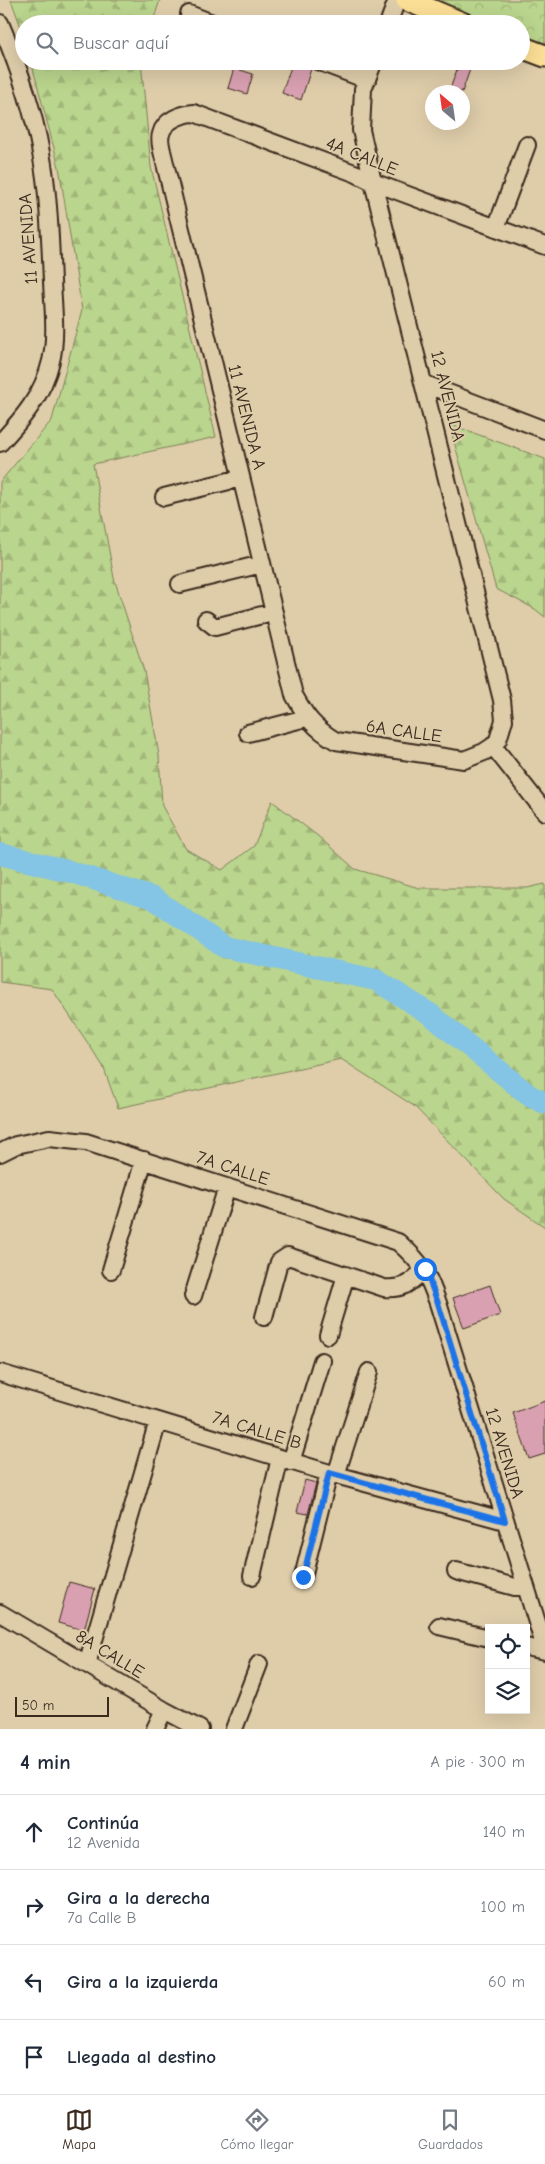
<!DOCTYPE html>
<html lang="es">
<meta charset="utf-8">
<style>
:root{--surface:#fff;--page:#f6f6f7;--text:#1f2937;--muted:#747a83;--line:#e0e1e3;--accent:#3b2a1e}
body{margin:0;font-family:"Comic Neue",sans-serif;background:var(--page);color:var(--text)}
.controls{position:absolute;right:15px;bottom:15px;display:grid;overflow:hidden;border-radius:0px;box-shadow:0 5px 20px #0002}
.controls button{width:45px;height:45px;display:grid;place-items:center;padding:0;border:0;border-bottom:1px solid var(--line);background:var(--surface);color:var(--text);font:25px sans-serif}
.compass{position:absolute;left:425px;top:85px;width:45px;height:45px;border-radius:50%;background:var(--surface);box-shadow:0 5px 20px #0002;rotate:331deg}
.scale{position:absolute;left:15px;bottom:12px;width:94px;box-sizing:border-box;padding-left:5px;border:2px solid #3b2a1e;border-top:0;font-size:14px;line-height:18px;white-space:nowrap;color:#3b2a1e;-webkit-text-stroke:4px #dfcdaa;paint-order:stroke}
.stop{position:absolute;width:15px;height:15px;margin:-11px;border:4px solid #1a73e8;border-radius:50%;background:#fff}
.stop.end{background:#1a73e8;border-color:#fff;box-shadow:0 1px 5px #0008}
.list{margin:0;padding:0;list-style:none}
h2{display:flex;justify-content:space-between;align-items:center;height:65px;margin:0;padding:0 20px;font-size:21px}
h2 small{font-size:16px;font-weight:400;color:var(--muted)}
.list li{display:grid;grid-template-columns:32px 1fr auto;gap:15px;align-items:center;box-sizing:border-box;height:75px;padding:0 20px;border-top:1px solid var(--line)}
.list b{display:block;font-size:19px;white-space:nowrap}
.list p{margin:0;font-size:16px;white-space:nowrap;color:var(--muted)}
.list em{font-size:16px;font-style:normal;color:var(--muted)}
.icon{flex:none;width:28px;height:28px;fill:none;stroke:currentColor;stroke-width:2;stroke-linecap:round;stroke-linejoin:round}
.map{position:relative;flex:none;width:545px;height:1729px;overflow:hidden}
.search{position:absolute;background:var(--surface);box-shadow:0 5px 20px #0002;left:15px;right:15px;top:15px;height:55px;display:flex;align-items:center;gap:12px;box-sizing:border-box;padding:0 18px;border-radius:28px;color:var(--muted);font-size:19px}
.sheet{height:365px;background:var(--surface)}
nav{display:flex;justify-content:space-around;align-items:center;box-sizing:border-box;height:70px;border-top:1px solid var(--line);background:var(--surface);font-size:14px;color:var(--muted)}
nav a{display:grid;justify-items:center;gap:2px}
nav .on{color:var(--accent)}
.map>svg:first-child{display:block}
.forest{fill:url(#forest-firs);stroke:#7a8056}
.park{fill:url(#park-crowns);stroke:#7a8056}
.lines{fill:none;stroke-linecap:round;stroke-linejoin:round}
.river{stroke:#84c4e5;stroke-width:22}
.building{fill:#d9a0b1;stroke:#3b2a1e}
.minor-casing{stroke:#3b2a1e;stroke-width:20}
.major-casing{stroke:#3b2a1e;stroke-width:25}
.minor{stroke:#dfcdaa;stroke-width:16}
.major{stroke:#fbdf96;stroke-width:21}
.route{stroke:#1a73e8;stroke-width:6}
.labels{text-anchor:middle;stroke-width:4;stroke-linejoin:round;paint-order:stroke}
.street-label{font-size:18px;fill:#3b2a1e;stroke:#dfcdaa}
</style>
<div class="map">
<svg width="545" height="1729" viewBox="0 0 545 1729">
<defs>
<pattern id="forest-firs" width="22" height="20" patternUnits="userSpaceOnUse" patternTransform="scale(1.25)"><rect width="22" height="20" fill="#bad58d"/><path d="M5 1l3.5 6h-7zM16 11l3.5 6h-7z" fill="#a1b779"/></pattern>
<pattern id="park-crowns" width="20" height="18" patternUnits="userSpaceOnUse" patternTransform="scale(1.25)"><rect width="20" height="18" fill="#bad58d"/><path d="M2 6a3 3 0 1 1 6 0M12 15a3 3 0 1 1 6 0" fill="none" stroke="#a1b779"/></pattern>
</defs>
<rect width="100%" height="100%" fill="#dfcdaa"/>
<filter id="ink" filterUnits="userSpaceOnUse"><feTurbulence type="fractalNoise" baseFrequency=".02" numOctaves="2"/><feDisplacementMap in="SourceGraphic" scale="10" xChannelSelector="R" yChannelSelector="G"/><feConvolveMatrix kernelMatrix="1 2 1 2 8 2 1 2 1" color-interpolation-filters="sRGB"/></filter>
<g filter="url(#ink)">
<!-- forest -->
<path class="forest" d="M11,0H160L152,24H24V35Z
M31,61H141L151,167L216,437L93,464L114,578L144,671L159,755L162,806L186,849L222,870L254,846L272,801L319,837L355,869L419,888H527L545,884V1227L504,1199L414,1106L341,1059L118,1108L103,1066L52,989L0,982V482L52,420L82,310L59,167Z
M449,424L545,459V617L535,609L496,589Z"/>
<!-- park -->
<path class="park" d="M421,0H545V45L521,40V24H478Z"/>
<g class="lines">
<!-- river -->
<path class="river" d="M0,854L68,871L153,898L224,947L376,980L430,1014L530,1096L545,1103"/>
</g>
<!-- building -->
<path class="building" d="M293,61H307L311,69L301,100L282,93Z
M460,61H473L462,92H449Z
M234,68L253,74L247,94L228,88Z
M490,1285L500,1315L464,1328L453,1298Z
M545,1401V1454L529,1459L513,1413Z
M305,1480L316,1483L308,1514L297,1512Z
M69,1582L95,1589L84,1630L58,1623Z"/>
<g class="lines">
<!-- minor casing -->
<g class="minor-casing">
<path id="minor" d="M189,14L215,24
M0,23C18,65 33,108 41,153C49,194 50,239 52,281C53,307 57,336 51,361C43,395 23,418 0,443
M388,24L397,0
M317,61L367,80
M374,61L363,89L361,130L373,182L502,700L504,720L498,740L493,746L484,752L464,760L336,741C314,728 306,717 294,695L162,151C161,146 159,139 161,134C164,120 182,114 194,113L357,174L373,182L545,246
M496,228L527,145
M425,384L545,430
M164,497L241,478
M180,584L262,564
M206,620L215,627L274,612
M248,733L306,718
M493,746L545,812
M0,1153L16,1145L49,1138L86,1142L398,1242C422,1263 428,1274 438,1303L545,1648
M111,1270L144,1160
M193,1296L227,1187
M264,1317L279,1262L288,1256L384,1288C404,1290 411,1282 425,1269
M328,1335L346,1275
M0,1373L336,1475L505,1521
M291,1462L322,1361
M336,1475L369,1372
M456,1571L515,1587H526
M252,1576L280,1458
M303,1577L329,1473
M0,1613L164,1710L200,1729
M439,1626L489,1638
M526,1647L545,1651
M87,1664L158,1421
M155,1729L164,1710
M234,1729L259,1664"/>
</g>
<!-- major casing -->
<g class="major-casing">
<path id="major" d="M407,0L464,24
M521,47L545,56"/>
</g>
<!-- minor -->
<use href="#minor" class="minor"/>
<!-- major -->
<use href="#major" class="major"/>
</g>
</g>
<g class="lines" filter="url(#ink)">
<!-- route -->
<path class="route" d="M303,1577L329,1473L505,1521L438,1303L425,1269"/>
</g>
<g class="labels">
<!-- street labels -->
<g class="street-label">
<text transform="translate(362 156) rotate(22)" y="6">4A CALLE</text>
<text transform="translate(28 239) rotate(-94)" y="6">11 AVENIDA</text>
<text transform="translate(448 396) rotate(76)" y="6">12 AVENIDA</text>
<text transform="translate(247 417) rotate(76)" y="6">11 AVENIDA A</text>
<text transform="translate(404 731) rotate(8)" y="6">6A CALLE</text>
<text transform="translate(233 1168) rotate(18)" y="6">7A CALLE</text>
<text transform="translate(257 1430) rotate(17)" y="6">7A CALLE B</text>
<text transform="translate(505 1453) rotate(73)" y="6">12 AVENIDA</text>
<text transform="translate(110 1654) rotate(31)" y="6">8A CALLE</text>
</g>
</g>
</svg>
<div class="controls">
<button><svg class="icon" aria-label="locate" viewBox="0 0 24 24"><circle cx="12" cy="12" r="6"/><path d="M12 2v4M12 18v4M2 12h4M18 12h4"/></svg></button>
<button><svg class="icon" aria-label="layers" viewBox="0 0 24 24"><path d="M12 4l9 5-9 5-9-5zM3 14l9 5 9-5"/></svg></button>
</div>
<svg class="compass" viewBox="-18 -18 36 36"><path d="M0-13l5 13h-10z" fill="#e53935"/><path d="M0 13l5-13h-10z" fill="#747a83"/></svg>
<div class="scale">50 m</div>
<div class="stop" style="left:425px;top:1269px"></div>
<div class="stop end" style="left:303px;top:1577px"></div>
<div class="search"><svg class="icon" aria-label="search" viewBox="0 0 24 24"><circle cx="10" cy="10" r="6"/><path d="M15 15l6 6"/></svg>Buscar aquí</div>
</div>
<section class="sheet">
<h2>4 min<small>A pie · 300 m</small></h2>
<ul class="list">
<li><svg class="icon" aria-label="ahead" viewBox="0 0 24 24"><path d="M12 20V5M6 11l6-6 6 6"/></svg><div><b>Continúa</b><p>12 Avenida</p></div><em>140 m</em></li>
<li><svg class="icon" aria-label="right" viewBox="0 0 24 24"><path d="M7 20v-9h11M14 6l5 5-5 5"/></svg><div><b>Gira a la derecha</b><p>7a Calle B</p></div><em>100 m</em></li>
<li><svg class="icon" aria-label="left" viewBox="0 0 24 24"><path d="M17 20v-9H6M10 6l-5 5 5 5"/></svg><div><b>Gira a la izquierda</b></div><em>60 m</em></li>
<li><svg class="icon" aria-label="arrive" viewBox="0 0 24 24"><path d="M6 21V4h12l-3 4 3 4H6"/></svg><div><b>Llegada al destino</b></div></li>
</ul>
</section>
<nav>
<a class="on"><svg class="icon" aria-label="map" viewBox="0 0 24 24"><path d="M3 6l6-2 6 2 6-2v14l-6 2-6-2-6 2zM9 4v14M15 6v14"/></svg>Mapa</a>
<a><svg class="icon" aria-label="directions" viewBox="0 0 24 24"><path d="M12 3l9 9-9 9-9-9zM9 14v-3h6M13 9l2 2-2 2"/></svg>Cómo llegar</a>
<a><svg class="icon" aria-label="saved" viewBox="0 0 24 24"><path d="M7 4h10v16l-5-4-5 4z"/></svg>Guardados</a>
</nav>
